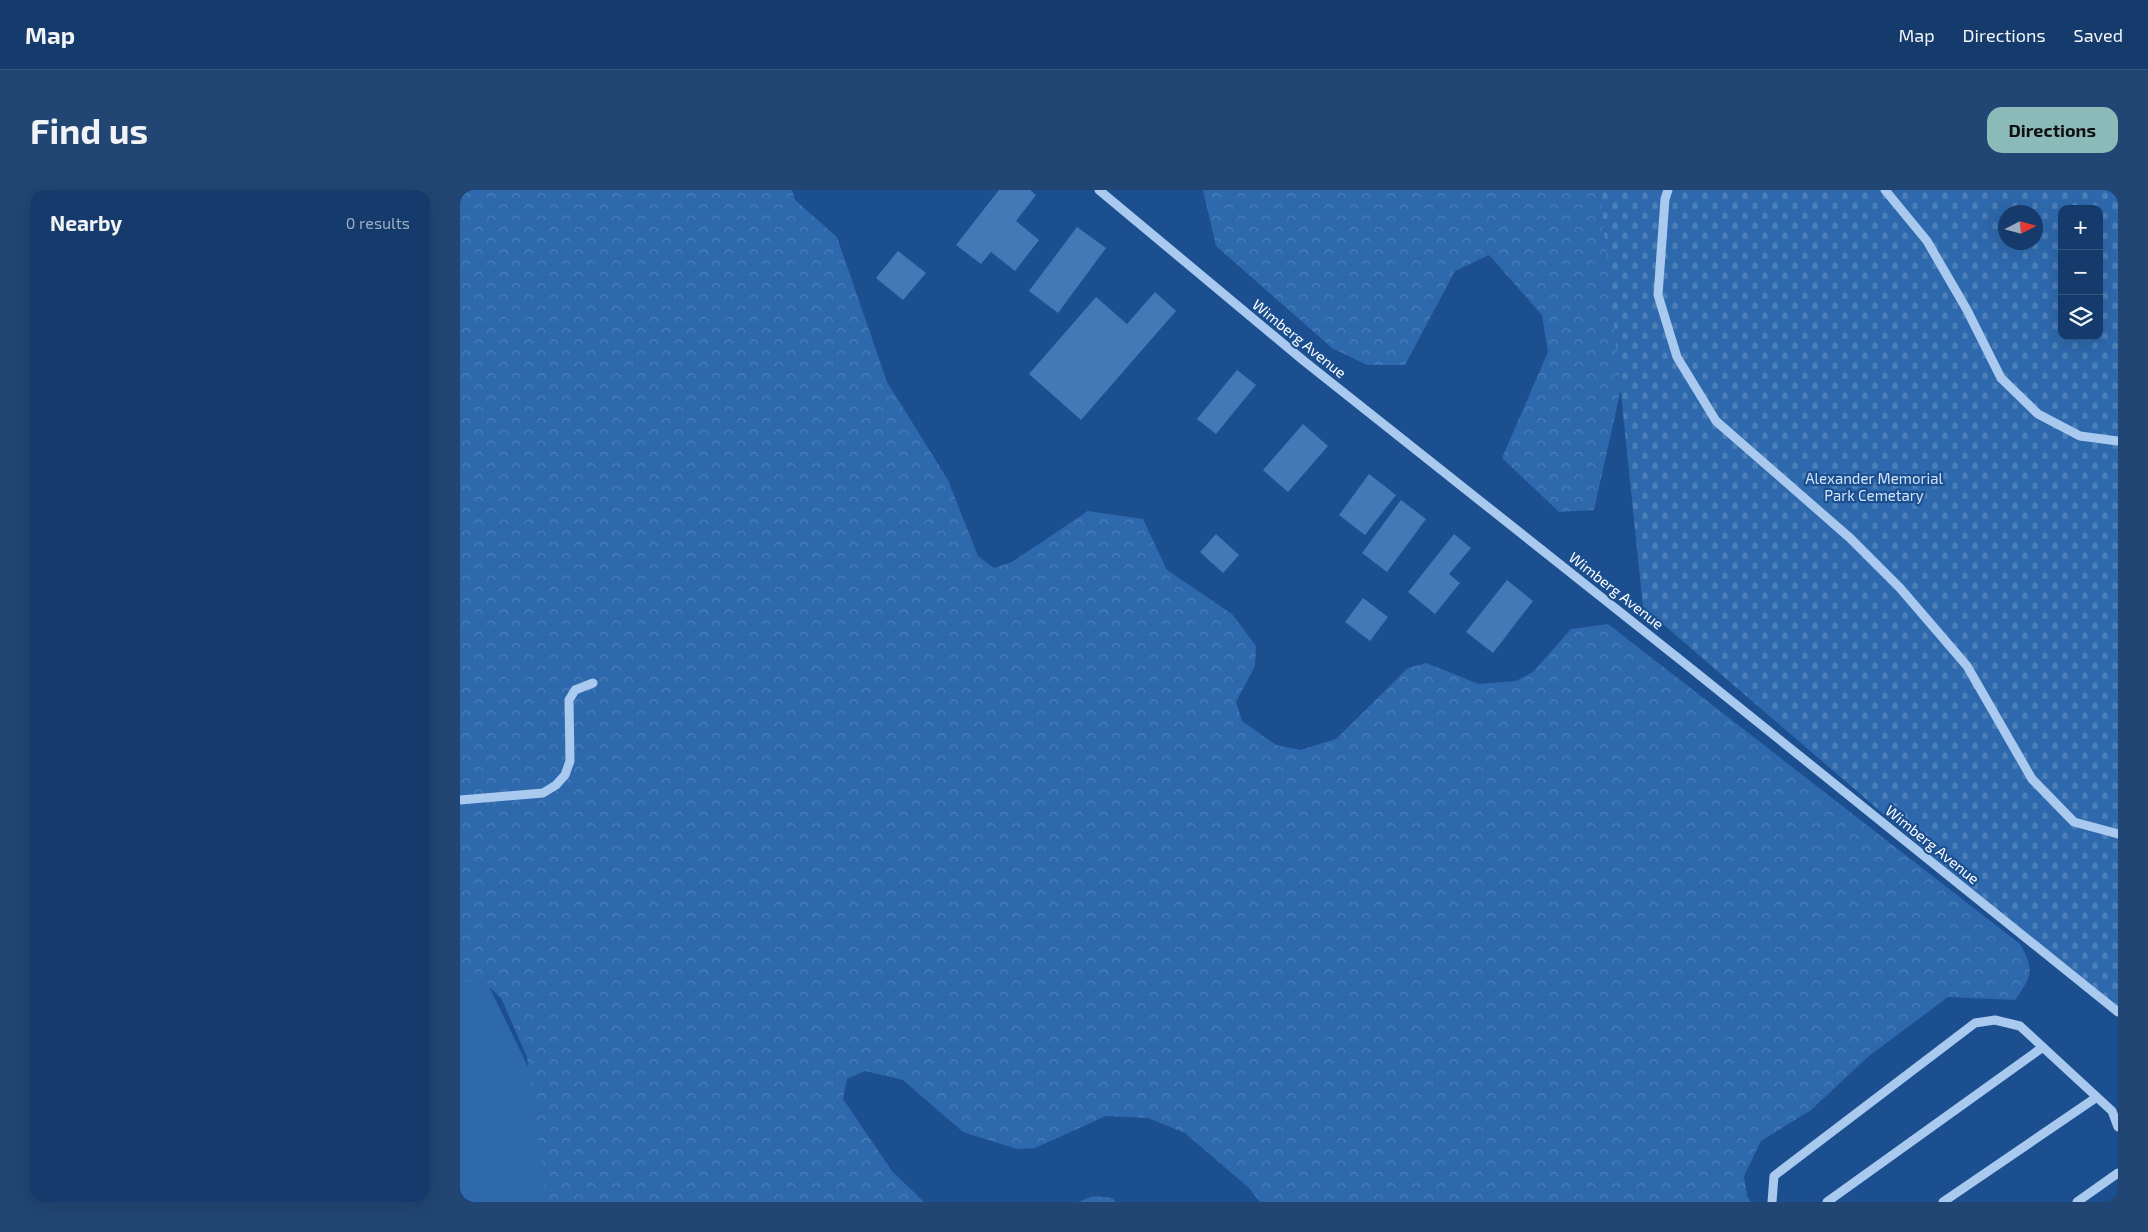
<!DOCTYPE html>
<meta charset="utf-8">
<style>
:root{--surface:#143b6b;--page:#214673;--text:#f1f3f6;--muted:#9dadc1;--line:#33557e;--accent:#8bbbb9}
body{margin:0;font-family:"Exo 2",sans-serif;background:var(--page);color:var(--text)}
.controls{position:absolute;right:15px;top:15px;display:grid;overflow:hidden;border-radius:10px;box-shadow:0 5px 20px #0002}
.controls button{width:45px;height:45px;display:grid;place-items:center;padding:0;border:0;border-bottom:1px solid var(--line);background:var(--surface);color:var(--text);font:25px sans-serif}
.compass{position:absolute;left:1538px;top:15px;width:45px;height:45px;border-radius:50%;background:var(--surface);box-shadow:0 5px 20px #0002;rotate:84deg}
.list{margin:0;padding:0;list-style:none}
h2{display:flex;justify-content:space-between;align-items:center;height:65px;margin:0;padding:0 20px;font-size:21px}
h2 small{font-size:16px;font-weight:400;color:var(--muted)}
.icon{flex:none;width:28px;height:28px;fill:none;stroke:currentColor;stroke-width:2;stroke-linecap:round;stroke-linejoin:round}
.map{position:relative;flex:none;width:1658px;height:1012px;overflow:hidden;border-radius:15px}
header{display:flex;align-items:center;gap:30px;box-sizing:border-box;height:70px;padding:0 25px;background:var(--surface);border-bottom:1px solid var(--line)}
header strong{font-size:24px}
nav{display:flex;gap:28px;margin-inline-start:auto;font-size:18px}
.intro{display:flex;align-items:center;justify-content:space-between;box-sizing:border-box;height:120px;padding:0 30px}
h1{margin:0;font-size:35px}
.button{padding:12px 22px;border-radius:15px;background:var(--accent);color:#111;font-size:18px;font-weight:700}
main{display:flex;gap:30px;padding:0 30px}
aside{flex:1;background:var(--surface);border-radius:15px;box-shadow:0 5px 20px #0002}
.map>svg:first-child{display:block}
.green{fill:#2e69ad}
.forest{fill:url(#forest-crowns)}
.cemetery{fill:url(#cemetery-stones);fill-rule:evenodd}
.building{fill:#4478b7}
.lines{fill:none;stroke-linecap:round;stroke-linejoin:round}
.minor{stroke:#a9c9ee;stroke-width:9}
.labels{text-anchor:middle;stroke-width:4.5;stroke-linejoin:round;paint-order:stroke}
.street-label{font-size:15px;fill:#fff;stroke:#1b4f8f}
.park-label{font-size:15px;fill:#cfe3fa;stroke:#1b4f8f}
</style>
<header>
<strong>Map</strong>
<nav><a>Map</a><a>Directions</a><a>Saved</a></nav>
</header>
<div class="intro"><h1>Find us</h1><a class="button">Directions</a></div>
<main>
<aside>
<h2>Nearby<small>0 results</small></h2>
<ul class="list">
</ul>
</aside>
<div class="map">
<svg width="1658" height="1012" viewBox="0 0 1658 1012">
<defs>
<pattern id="forest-crowns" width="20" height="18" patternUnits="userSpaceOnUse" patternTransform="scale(1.25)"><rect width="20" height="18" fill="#2e69ad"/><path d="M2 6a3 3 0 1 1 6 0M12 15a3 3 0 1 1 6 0" fill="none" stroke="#4d80b9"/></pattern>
<pattern id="cemetery-stones" width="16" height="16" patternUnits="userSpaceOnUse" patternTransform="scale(1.25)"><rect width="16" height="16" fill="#2e69ad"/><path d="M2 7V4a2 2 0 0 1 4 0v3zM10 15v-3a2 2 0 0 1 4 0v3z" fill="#4d80b9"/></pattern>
</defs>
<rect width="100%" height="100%" fill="#1b4f8f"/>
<!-- green -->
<path class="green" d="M0,737L134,1012H0Z"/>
<!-- forest -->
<path class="forest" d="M0,0H332L335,10L377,47L427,192L488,290L518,366L534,378L552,372L628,321L683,329L707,380L772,424L796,456L795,476L776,512L782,531L816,555L840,560L876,549L948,478L966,473L1019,494L1056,491L1073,482L1111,439L1148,434L1560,754C1575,781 1572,786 1555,810L1488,807L1409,866L1351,920L1301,951L1284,986L1287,1006L1291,1012H800L789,998L725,943L688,928L646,926L575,958L557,959L503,942L443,890L405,881L387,889L383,909L432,981L464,1012H89L85,999L67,867L41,808L27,795L0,790Z
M743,0H1191L1166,176L1134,320L1099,322L1042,268L1088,162L1082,125L1029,65L995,81L945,175H907L872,158L756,56Z
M633,1006L652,1008L656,1012H618Z"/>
<!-- cemetery -->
<path class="cemetery" d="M1140,0H1658V826L1183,417ZM1602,19H1639V146H1602ZM1546,22H1576V52H1546Z"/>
<!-- building -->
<path class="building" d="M539,0H570L576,5L556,31L579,50L555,81L531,62L521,74L496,55Z
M617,37L646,58L598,123L569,101Z
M438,61L466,83L443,110L416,88Z
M695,102L716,121L621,230L569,184L636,107L667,134Z
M777,180L796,195L756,244L737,229Z
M843,234L868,256L828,302L803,280Z
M909,284L936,305L905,345L879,325Z
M941,310L966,329L927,382L902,363Z
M756,344L779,365L763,383L740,362Z
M994,344L1011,358L989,384L1000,393L975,424L948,402Z
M1047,390L1073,411L1033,463L1006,442Z
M903,408L928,427L910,451L885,432Z"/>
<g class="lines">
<!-- minor -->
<path class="minor" d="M639,0L844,171L1223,472L1658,822
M1208,0L1205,9L1198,105L1217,167L1256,231L1390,348L1440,398L1507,476L1572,589L1614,632L1658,644
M1425,0L1467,51L1507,120L1541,188L1578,224L1620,246L1658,251
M0,610L83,603L96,595L105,585L110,571L109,510L115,500L133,493
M1312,1012L1314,986L1515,833L1535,830L1560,836L1652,921L1658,937
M1367,1012L1583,857
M1483,1012L1637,907
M1617,1012L1658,983"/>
</g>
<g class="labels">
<!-- street labels -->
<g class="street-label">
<text transform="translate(839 149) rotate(39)" y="5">Wimberg Avenue</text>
<text transform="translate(1156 401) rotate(38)" y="5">Wimberg Avenue</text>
<text transform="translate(1472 655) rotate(39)" y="5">Wimberg Avenue</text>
</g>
<!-- park labels -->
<g class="park-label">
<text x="1414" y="294">Alexander Memorial<tspan x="1414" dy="17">Park Cemetary</tspan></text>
</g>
</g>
</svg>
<div class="controls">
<button>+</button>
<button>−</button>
<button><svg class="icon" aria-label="layers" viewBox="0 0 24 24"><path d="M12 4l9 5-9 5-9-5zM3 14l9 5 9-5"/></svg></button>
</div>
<svg class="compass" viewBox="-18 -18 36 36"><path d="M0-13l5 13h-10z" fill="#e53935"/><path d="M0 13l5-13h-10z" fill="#9dadc1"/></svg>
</div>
</main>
